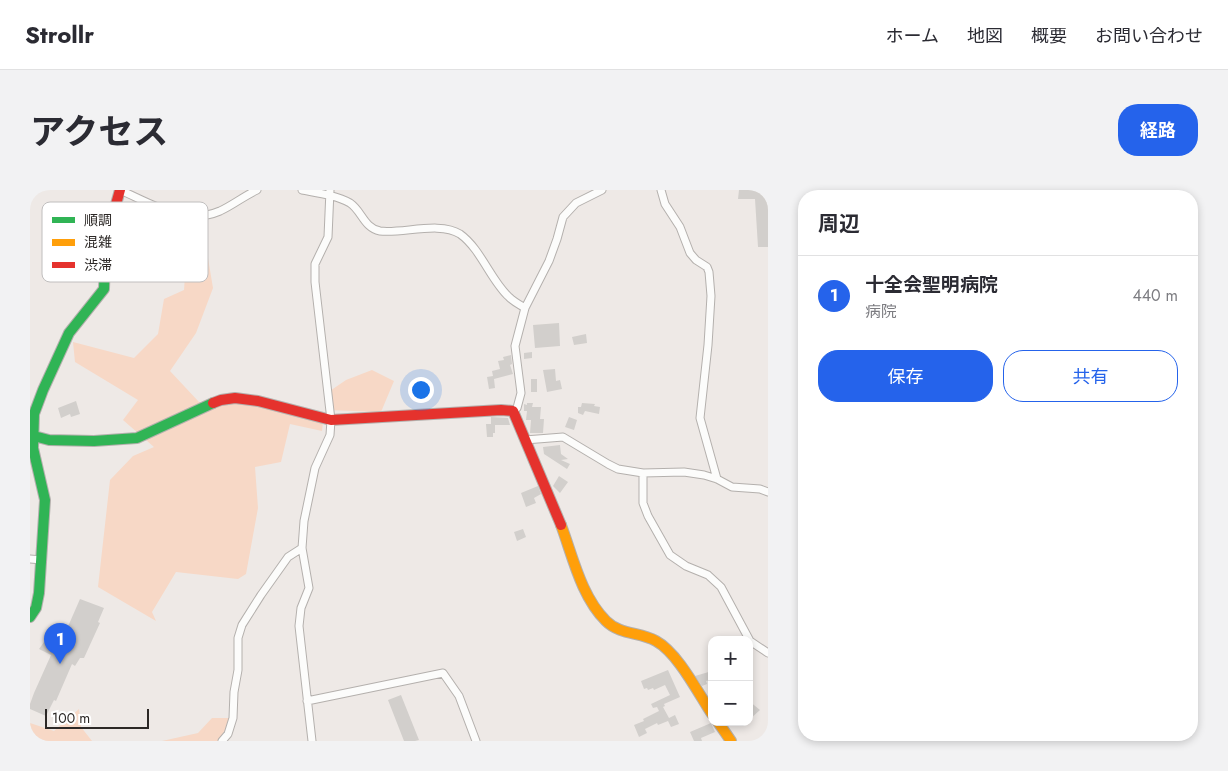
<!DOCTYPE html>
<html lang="ja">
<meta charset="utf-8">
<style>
:root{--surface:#fff;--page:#f2f2f3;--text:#2b2b33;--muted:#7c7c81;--line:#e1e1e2;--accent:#2563eb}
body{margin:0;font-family:Jost,"Noto Sans JP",sans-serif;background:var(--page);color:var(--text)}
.controls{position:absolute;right:15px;bottom:15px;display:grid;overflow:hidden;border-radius:10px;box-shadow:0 2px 8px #0003}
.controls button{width:45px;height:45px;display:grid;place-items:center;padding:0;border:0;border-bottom:1px solid var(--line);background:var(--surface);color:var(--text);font:25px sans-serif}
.scale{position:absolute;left:15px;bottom:12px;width:104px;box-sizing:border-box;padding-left:5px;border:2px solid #2c2826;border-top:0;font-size:14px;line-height:18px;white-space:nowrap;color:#2c2826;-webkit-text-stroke:4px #fff;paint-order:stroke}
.you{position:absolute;left:390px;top:199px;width:18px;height:18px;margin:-12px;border:4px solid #fff;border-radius:50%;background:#1a73e8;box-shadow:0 0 0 8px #1a73e833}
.badge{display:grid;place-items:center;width:32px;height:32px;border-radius:50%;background:var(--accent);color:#fff;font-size:16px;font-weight:700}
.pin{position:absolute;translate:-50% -41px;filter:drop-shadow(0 1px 2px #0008)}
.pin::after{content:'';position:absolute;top:26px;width:18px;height:15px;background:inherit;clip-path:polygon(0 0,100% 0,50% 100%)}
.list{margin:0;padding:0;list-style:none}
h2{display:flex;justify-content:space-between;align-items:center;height:65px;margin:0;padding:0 20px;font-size:21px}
h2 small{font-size:16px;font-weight:400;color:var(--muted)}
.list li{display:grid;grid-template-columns:32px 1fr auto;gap:15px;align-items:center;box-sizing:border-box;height:80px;padding:0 20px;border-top:1px solid var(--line)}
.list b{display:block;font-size:19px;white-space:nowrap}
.list p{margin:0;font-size:16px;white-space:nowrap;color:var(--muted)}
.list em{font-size:16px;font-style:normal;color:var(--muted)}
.actions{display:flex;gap:10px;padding:15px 20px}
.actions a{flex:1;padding:11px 0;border:1px solid var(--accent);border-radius:20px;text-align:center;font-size:18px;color:var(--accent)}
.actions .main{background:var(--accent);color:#fff}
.map{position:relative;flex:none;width:738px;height:551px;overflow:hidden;border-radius:20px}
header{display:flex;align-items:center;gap:30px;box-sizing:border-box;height:70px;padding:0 25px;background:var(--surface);border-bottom:1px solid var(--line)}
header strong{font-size:24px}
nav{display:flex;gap:28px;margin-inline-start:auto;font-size:18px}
.intro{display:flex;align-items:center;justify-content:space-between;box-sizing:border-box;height:120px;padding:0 30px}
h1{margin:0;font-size:35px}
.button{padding:12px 22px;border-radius:20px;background:var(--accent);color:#fff;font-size:18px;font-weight:700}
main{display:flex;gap:30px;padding:0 30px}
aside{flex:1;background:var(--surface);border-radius:20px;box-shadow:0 2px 8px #0003}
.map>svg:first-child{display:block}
.green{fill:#f7d8c6}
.building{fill:#d2cfcc}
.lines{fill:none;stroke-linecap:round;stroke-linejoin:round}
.street-casing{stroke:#b4b0ad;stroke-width:9}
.fast-casing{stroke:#b4b0ad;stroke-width:12}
.slow-casing{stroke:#b4b0ad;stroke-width:12}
.jam-casing{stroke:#b4b0ad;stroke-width:12}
.street{stroke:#fcfcfb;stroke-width:7}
.fast{stroke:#30b455;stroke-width:10}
.slow{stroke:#ff9f0a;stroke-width:10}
.jam{stroke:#e5322d;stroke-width:10}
.key{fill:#fff;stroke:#c0bebe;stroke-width:1}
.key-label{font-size:14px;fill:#2c2826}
</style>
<header>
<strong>Strollr</strong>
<nav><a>ホーム</a><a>地図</a><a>概要</a><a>お問い合わせ</a></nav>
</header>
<div class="intro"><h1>アクセス</h1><a class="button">経路</a></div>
<main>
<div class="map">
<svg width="738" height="551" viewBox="0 0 738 551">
<rect width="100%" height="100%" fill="#eee9e6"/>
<!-- green -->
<path class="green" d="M177,62L183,98L166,143L140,181L169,212H209L293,232L292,241L260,234L251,272L225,277L228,318L216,384L208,389L146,382L122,422L126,431L68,397L80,290L103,266L124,257L93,230L108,210L45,172L43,152L104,168L128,144L134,109L154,100L156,72Z
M342,180L364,191L351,222L296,220L294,205L316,190Z
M49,519L51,537L62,551H0V533L24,541Z
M182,528H203L188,551H132L168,543Z"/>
<!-- building -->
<path class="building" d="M709,0H738V57H728L725,9H708Z
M529,133L530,156L505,158L503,135Z
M556,144L557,153L544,155L542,147Z
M502,162V168L494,169V163Z
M481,165L482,174L480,175L483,184L464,189L465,198L459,199L457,187L463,186L462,181L470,179L468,171L474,170L473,167Z
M525,179L526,191L530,190L532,199L517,202L513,180Z
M501,189H507V202H501Z
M46,211L50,224L41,227L40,224L31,228L28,218Z
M497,213H503L502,217H511L510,229H514L513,243H500L501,230H496L497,221H494V214L497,215Z
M552,213L565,214L564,216L570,217L569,224L555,221L553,225L548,223V217H551Z
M461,227L478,228L480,235H465V243H463V247H457L456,234H461Z
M539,227L547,230L544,240L535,237Z
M530,255L531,264L538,269L531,270L540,274L537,279L514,264L513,257Z
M529,286L538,292L530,303L523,296Z
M508,296L511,304L504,308L506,313L496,317L491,303Z
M493,339L496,347L487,351L484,342Z
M50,409L74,418L68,432L70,433L54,468H50L45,476L42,474L26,511L24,510L16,526L0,519V514L4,503L21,465L9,459L14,452L25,457L32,440L36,441Z
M638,480L650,507L634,514L635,516L633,517L639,528L645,525L649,534L641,537L638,531L628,535L627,533L615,539L617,543L609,547L604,535L614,531L613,529L629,521L627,517L623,518L621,514L640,505L635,495L624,500L623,498L618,500L617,498L614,499L611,491Z
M682,481V490L676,491L677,494L672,496L665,486Z
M371,505L389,550L385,551H374L358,510Z
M719,511L730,520L719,530Z
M681,533L685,542L671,548L672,551H664L660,542Z"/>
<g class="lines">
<!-- street casing -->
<g class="street-casing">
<path id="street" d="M90,0C122,14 155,36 190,21C203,15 214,6 227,0
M272,0C288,3 306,5 320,13C332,21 334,38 350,41C372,44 410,31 430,44C451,59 461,91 479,107C484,112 490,115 495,118
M631,0L635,14L650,37L660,63L666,70L677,77L679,82L681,106L678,155L670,228L687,289
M483,221L487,218L491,203L485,156L495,118L519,71L527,49L533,27L546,13L572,0
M495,250L533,247L578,274L588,279L613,283L654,282L674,285L687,289L702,297L730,299L738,302
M613,283V313L618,326L640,365L656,376L678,385L691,397L720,451L738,463
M0,369L12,370
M277,511L413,483L429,506L446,551
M192,551L198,544L203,528L204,502L208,480V448L212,435L231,405L258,367L272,358
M282,551L269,436L271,418L279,398L272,358L274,331L285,278L300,245L301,230L285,92V74L298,47L300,0"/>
</g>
<!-- fast casing -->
<g class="fast-casing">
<path id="fast" d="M0,241L4,246L19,250L64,251L107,248L183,213
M0,427L6,418L9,403L15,310L3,258L4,224L13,200L39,143L74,99L75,69"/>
</g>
<!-- slow casing -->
<g class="slow-casing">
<path id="slow" d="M531,335C543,367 551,406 576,431C590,445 610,442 626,451C648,463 668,503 682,524
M688,532L701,551"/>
</g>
<!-- jam casing -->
<g class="jam-casing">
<path id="jam" d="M75,69V53L90,0
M183,213L191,210L205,208L228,211L301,230L471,220L483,221L531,335"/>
</g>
<!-- street -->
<use href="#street" class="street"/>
<!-- fast -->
<use href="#fast" class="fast"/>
<!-- slow -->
<use href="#slow" class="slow"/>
<!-- jam -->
<use href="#jam" class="jam"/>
</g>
<!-- legend -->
<rect x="12" y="12" width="166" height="80" rx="8" class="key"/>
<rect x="22" y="27" width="23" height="6" fill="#30b455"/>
<rect x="22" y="49" width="23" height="7" fill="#ff9f0a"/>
<rect x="22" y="72" width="23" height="6" fill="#e5322d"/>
<g class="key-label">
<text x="54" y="35">順調</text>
<text x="54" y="57">混雑</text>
<text x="54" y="80">渋滞</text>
</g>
</svg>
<div class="controls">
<button>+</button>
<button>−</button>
</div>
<div class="scale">100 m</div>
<div class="you"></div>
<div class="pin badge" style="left:30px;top:474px">1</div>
</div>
<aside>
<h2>周辺<small></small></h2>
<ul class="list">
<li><span class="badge">1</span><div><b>十全会聖明病院</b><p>病院</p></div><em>440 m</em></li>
</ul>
<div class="actions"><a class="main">保存</a><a>共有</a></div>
</aside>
</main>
